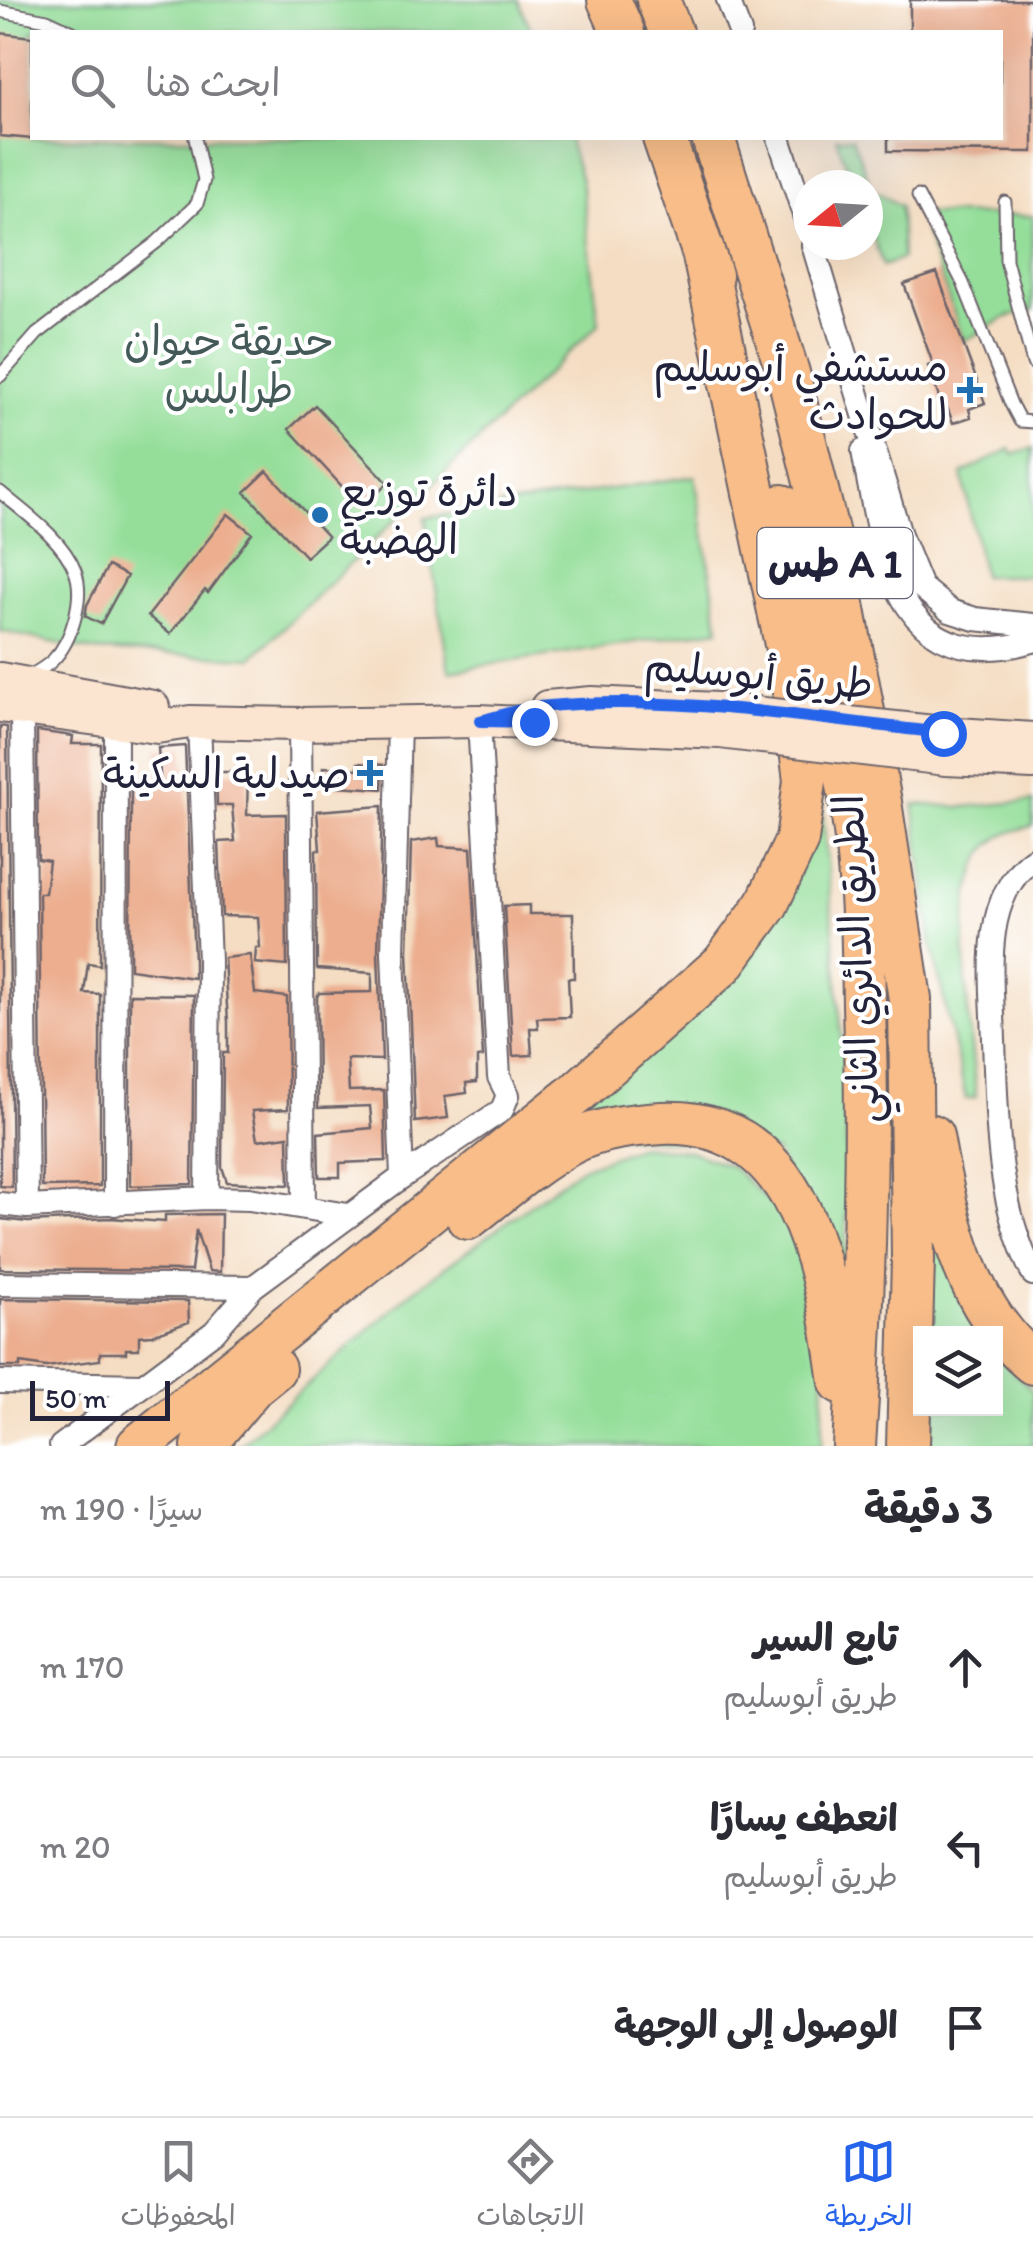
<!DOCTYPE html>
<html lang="ar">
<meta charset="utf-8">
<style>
:root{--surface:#fff;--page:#f2f2f3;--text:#2b2b33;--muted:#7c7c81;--line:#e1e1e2;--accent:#2563eb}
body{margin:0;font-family:Itim,"Playpen Sans Arabic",sans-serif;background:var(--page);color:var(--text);direction:rtl}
.controls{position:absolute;right:30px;bottom:30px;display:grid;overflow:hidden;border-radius:0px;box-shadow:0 10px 40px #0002}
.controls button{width:90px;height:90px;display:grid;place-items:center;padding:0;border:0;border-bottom:2px solid var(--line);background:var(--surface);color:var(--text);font:50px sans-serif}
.compass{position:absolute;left:793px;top:170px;width:90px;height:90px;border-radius:50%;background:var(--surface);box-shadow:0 10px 40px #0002;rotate:252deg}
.scale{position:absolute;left:30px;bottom:25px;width:140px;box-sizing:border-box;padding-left:10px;border:5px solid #22223b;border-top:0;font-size:28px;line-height:35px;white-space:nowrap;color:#22223b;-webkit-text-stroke:8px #fff;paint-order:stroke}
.stop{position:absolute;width:30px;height:30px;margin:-22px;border:8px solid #2563eb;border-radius:50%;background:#fff}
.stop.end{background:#2563eb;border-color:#fff;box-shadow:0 2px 10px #0008}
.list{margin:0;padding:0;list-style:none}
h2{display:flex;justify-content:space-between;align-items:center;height:130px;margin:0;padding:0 40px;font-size:42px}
h2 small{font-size:32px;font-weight:400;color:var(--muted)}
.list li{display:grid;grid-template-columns:65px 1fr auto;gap:30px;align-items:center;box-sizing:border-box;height:180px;padding:0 40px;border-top:2px solid var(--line)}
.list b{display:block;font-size:38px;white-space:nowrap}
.list p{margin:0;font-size:32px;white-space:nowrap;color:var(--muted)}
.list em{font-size:32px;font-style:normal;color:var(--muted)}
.icon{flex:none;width:55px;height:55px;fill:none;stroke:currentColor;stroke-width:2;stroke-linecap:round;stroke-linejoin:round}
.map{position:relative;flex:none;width:1033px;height:1446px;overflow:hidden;direction:ltr}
.search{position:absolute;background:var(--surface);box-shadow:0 10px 40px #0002;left:30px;right:30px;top:30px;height:110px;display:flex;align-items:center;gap:25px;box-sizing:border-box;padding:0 35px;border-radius:0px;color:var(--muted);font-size:38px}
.sheet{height:670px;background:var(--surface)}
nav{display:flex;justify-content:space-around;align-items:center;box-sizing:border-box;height:140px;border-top:2px solid var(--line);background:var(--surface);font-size:28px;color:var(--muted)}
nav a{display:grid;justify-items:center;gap:5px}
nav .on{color:var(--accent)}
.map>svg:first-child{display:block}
.green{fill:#94de9a;stroke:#5b806a;stroke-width:2.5}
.building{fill:#ecae8f}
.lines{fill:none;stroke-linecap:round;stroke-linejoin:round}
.lane-casing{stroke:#6c636a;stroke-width:15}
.street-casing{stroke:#6c636a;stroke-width:26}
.secondary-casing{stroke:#6c636a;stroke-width:36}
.highway-casing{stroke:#6c636a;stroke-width:46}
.lane{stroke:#fff;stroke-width:11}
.street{stroke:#fff;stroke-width:22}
.secondary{stroke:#fce5d0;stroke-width:32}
.highway{stroke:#f8bd89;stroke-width:42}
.secondary-bridge-casing{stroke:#6c636a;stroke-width:36;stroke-linecap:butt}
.secondary-bridge{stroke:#fce5d0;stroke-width:32}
.route{stroke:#2563eb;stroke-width:12}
.poi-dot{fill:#1f6fb2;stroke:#fff;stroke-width:4}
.labels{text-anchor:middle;stroke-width:8;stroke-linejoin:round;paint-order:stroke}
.shield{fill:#fff;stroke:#646476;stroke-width:2.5}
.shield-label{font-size:40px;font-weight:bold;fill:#22223b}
.park-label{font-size:42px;fill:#445a58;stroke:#fff}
.poi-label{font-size:42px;fill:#22223b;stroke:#fff;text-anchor:end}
.street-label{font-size:42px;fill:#22223b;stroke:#fff}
</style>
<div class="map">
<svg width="1033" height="1446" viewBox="0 0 1033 1446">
<rect width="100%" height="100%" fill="#fff"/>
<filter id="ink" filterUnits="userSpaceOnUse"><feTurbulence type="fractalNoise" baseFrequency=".01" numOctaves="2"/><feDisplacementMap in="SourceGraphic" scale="20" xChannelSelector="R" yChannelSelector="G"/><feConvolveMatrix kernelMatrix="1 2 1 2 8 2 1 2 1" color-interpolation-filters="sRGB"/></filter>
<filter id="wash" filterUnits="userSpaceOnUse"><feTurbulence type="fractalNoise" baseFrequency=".0048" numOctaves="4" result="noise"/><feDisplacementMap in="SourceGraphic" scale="40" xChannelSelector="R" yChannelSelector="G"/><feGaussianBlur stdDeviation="2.25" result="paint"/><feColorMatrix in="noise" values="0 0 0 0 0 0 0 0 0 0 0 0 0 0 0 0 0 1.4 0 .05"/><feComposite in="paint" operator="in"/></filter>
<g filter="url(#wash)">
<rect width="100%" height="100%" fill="#f4ddc2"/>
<!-- green -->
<path class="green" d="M0,0H518L532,32H32V138H568L581,180L599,324L252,658L94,651L0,631Z
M836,138H852L872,189L900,206L902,259L883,266L868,224V185H854Z
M918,213L1033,216V310L1007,317L964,341Z
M1033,448V576H983L962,474L1010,449L1013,455Z
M695,476L719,629L449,671L425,518Z
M821,795C836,962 855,1129 843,1297L776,1151L550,1129L627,1062Z
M1033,801V826C1015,830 998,834 986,850C948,900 972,1035 976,1097L966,1099L931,941L914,804L962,807Z
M640,1146L690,1151L731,1166L780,1212L826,1313L822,1446H239L410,1293L579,1169Z
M926,1195L978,1333L922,1334Z
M996,1354L1033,1391V1446H919L920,1408H996Z"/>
<g id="blocks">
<!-- building -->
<path class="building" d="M910,0H1033V152L888,151V138H1000V32H910Z
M0,33L32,37V139L0,136Z
M937,273L985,403L969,409L971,417L953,423L946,404L942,406L928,366L933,364L904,284Z
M315,405L388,483L362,508L289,429Z
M267,471L328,537L306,557L245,492Z
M228,514L252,533L208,593L205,590L170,634L148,616Z
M108,566L127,576L101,624L85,616L87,605Z
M0,726L7,727L12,1187L0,1186Z
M37,731L73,736L72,744H101L100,965L88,963L84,993L100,994V1186L42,1187L39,893H45L49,861L38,859Z
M185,746L194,961V978L130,969L131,790L161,788L158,748Z
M358,763L383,765L382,789L322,785L323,767L358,769Z
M216,772H248L247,815L286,814L287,966L255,963L256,948H260L258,917L222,916L219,842L235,841L232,805H217Z
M382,806L378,953L382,1060L347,1059L349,1091L384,1090L386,1161L340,1163V1177H319L318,1133L372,1128L370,1106L318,1108L317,997L319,993L372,992V973L317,969L316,850H320L317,811Z
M438,838L439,846L471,848L483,1057L477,1058V1082L466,1083L467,1093L445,1096L448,1118L415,1122L408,952L411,842Z
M529,905V914H573L574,978H568L570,1017L537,1018L538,1028H530L532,1055L513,1056L504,906Z
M250,955L255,993L287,997L288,1109L252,1111L257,1140L288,1136L289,1185L227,1182L222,1167L223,1053H228V1022L224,958Z
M130,994L194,995L192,1184L130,1186Z
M221,1214L220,1272L209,1271L196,1230L191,1271L0,1269V1219L28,1222L110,1218L165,1222V1215Z
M0,1299L188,1301L189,1322L152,1335L139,1336V1349H126V1353H100V1360L46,1367L20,1363V1367H0Z"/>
</g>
</g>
<g filter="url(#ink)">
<use href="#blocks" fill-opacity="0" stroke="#6c636a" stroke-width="2.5"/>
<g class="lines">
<!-- lane casing -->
<g class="lane-casing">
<path id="lane" d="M0,11L47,20L73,32
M918,196L963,283L1011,404L1020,421L1033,422
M1005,202L1006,260L1033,363
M0,376L37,334L157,242L197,204L204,180L195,138
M0,492C25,513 63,539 75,571C85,597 72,641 53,660C46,667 37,672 28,677"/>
</g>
<!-- street casing -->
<g class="street-casing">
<path id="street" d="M728,0L740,32
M779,138L808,227
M813,245L901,538L921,587L950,611L975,619L1033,625
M863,451C882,552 894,680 1033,641
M22,710L27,1207
M199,723L209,961L207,1198
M399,723L393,952L402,1177
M300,724L304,1208
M1033,859C1010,875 998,904 994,932C989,967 993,1004 994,1040C997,1118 996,1202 1033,1274
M0,1204L27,1207L207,1198L249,1199L348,1215
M115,1204L116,723
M0,1284L253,1287
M0,1382L141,1385
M61,1446L214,1332L253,1287L402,1177L502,1110L508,1095L499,1077L479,721"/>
</g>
<!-- secondary casing -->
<g class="secondary-casing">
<path id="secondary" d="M0,679L153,707
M0,706L157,727L190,722L300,724L479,721L720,732
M547,707L592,703L717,709
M943,733L1033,739
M946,759L1033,763"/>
</g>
<!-- highway casing -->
<g class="highway-casing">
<path id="highway" d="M609,0L623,32
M658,0L671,32
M664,138L711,275
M713,138L788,373L836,567L880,802L910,999L913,1260L908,1446
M782,506C810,610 839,716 854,824C863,884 863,945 864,1006C869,1153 864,1299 854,1446
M932,1136C946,1218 965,1307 1033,1363
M468,1218C501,1192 535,1162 573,1142C600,1128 633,1125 662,1123C804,1117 826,1274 841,1382
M138,1446L579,1091L723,964L767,904L797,840L805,781L791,668L703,251
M203,1446L253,1386L274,1369"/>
</g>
<!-- lane -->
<use href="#lane" class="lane"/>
<!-- street -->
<use href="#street" class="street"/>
<!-- secondary -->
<use href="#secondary" class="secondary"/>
<!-- highway -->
<use href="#highway" class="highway"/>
<!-- secondary-bridge casing -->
<g class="secondary-bridge-casing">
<path id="secondary-bridge" d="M717,709L943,733
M720,732L946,759"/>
</g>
<!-- secondary-bridge -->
<use href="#secondary-bridge" class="secondary-bridge"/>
</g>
</g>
<g class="lines" filter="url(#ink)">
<!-- route -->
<path class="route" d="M534,722L480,721C499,716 519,709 539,707C670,693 812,719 943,733"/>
</g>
<!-- markers -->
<g class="poi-dot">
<path d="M965 375h10v10h10v10h-10v10h-10v-10h-10v-10h10z"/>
<circle cx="320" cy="515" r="10"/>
<path d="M365 758h10v10h10v10h-10v10h-10v-10h-10v-10h10z"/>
</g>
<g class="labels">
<!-- shield labels -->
<rect class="shield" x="757.5" y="528" width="155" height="70" rx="8"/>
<g class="shield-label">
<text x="835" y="577">طس A 1</text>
</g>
<!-- park labels -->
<g class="park-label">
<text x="229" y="355">حديقة حيوان<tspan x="229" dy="48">طرابلس</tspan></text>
</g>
<!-- poi labels -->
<g class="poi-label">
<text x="948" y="381">مستشفي أبوسليم<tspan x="948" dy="48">للحوادث</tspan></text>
<text x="340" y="506" text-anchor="start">دائرة توزيع<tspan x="340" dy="48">الهضبة</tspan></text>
<text x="350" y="788">صيدلية السكينة</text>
</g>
<!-- street labels -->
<g class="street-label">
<text transform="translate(759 674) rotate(5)" y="15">طريق أبوسليم</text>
<text transform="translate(856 959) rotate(-93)" y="15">الطريق الدائري الثاني</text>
</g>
</g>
</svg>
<div class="controls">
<button><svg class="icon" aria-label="layers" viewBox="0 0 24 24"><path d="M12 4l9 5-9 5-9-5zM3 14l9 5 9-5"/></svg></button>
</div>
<svg class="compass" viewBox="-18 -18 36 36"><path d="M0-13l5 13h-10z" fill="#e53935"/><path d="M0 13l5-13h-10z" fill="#7c7c81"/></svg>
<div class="scale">50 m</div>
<div class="stop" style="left:943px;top:733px"></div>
<div class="stop end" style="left:534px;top:722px"></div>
<div class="search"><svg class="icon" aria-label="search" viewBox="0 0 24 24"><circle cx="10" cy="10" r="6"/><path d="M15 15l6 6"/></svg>ابحث هنا</div>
</div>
<section class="sheet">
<h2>3 دقيقة<small>سيرًا · 190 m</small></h2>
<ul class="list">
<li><svg class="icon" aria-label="ahead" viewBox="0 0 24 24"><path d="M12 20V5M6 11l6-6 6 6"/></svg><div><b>تابع السير</b><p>طريق أبوسليم</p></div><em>170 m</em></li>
<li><svg class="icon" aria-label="left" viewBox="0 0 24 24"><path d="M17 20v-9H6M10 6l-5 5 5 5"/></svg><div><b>انعطف يسارًا</b><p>طريق أبوسليم</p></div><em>20 m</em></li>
<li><svg class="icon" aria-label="arrive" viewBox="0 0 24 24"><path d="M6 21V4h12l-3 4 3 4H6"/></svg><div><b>الوصول إلى الوجهة</b></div></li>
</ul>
</section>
<nav>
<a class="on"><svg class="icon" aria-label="map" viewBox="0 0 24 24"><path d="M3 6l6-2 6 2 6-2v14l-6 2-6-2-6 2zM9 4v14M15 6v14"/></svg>الخريطة</a>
<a><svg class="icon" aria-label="directions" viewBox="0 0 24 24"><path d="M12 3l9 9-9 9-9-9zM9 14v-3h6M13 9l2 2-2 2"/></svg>الاتجاهات</a>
<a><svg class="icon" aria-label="saved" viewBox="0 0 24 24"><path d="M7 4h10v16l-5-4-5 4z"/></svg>المحفوظات</a>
</nav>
